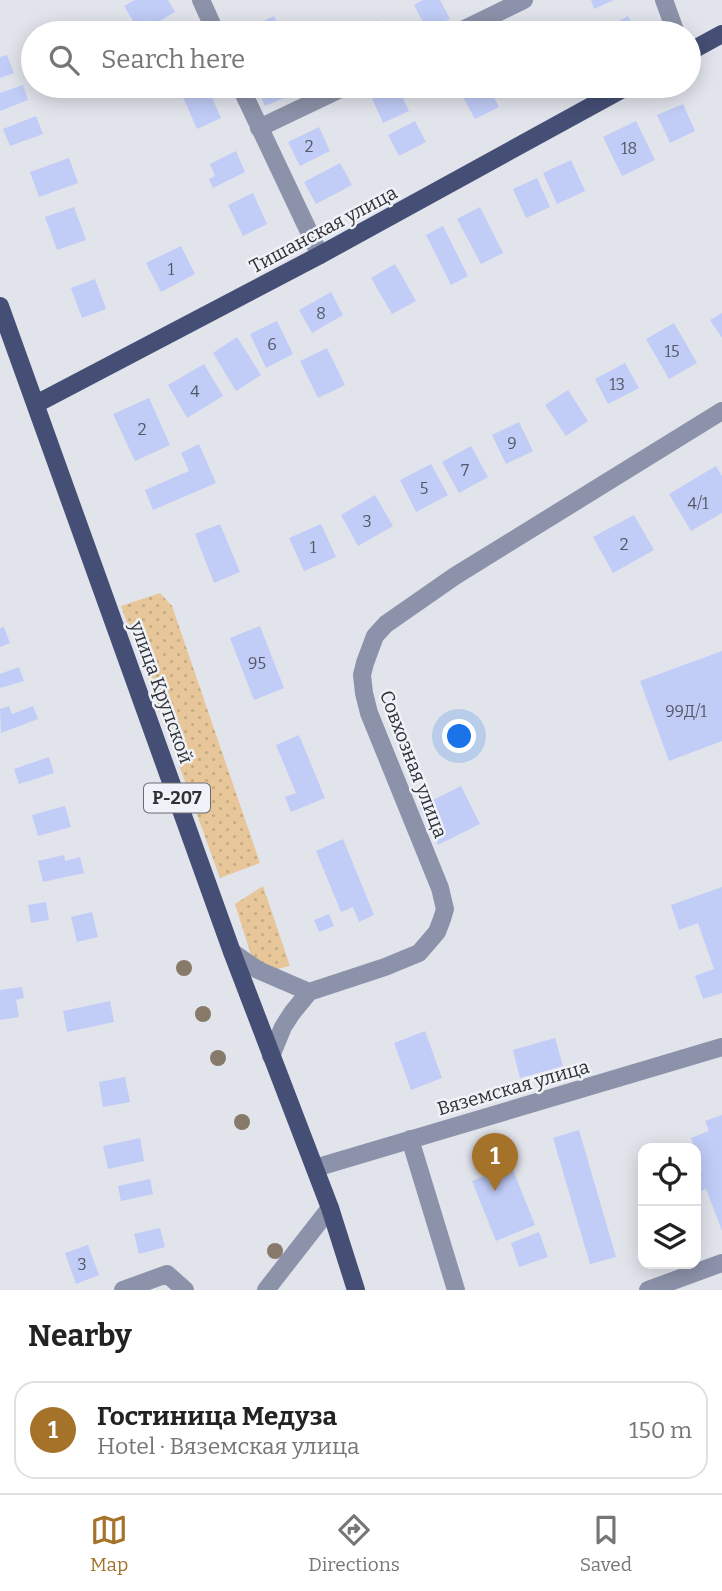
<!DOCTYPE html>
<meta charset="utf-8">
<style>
:root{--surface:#fff;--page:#f2f2f2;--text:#222;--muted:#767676;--line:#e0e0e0;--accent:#a47228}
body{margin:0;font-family:Bitter,serif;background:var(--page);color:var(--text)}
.controls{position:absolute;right:21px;bottom:21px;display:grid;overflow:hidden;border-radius:14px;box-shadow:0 4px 18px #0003}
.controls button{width:63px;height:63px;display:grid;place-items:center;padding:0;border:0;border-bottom:2px solid var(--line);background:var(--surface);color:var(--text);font:35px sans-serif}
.you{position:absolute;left:460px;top:737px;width:24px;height:24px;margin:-18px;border:5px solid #fff;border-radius:50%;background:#1a73e8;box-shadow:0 0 0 10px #1a73e833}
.badge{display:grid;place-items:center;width:46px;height:46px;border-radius:50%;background:var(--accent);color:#fff;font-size:23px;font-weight:700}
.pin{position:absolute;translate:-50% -58px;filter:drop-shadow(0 2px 4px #0008)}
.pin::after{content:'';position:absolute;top:37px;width:24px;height:21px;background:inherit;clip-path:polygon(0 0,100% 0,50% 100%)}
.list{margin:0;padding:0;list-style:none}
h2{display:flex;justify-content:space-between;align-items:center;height:91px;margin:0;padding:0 28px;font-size:30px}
h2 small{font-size:23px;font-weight:400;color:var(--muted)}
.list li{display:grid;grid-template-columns:46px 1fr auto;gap:21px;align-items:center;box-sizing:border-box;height:98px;margin:0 14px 14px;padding:0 14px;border:2px solid var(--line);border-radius:21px}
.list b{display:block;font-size:26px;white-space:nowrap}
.list p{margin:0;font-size:23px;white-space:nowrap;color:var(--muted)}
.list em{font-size:23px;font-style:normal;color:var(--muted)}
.icon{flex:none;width:38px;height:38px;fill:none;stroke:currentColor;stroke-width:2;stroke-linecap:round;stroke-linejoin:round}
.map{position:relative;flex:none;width:722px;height:1290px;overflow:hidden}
.search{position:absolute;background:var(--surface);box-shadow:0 4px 18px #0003;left:21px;right:21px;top:21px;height:77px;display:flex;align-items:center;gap:18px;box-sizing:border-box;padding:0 24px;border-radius:38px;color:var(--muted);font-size:26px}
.sheet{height:203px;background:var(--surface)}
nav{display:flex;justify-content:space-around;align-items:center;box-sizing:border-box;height:98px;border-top:2px solid var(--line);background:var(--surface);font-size:19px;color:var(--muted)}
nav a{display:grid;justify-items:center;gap:4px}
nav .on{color:var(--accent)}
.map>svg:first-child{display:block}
.park{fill:url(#park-dots)}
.building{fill:#c1ccf7}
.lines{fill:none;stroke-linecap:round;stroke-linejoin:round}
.minor{stroke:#8c92a9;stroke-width:18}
.major{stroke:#454f75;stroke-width:18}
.tree{fill:#877a6a}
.labels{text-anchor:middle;stroke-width:5;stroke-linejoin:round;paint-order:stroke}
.number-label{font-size:16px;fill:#545865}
.shield{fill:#eff2f9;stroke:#696b6f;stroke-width:2}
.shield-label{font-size:18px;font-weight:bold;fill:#303134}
.street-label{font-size:19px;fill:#303134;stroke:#eff2f9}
</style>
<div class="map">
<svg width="722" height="1290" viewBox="0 0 722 1290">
<defs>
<pattern id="park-dots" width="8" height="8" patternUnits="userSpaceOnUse" patternTransform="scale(1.75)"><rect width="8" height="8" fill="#e7c69a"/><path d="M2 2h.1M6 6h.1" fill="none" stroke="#c6ab85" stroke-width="1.8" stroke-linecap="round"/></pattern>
</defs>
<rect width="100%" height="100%" fill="#e2e4ec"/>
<!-- park -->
<path class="park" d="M160,593L172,606L260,863L220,878L121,606Z
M263,886L290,966L257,974L235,904Z"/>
<!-- building -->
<path class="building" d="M135,0H168L175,12L150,27L146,20L136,26L124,6Z
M423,0H440L450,19L427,30L414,5Z
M591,0H614L594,9Z
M274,16L282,33H253L250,27Z
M628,16L638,33H607L604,29Z
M377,20L383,33H367L364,26Z
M63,22L68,33H39L38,31Z
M7,55L14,73L0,78V57Z
M23,85L28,100L0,111V93Z
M207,86L221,118L197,129L183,97Z
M256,86H287L291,95L265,106Z
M397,86L409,111L383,123L372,98Z
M484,86H488L499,107L475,119L463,97Z
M683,104L695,131L670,143L657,115Z
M36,116L43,134L10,146L3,129Z
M415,121L426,142L399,156L388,135Z
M636,121L655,160L622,176L603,137Z
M319,127L330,151L300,166L288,142Z
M236,151L245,172L213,188L209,179L215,176L210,164Z
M69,158L78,183L39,197L30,172Z
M571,160L585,191L557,204L543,173Z
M340,163L352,185L316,204L304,182Z
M537,178L550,207L526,218L513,189Z
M253,193L267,224L243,236L228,205Z
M74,207L86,240L57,250L45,217Z
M480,207L503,253L481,264L457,219Z
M443,226L468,276L451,285L426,235Z
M181,246L195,274L161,292L146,263Z
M395,264L416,301L392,314L371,278Z
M95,279L106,309L82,318L71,288Z
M331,292L343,315L312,333L299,310Z
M722,313V338L710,320Z
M277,321L293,354L266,368L250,334Z
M674,323L697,363L669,379L646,339Z
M237,337L261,375L236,391L213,353Z
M327,348L345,385L318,398L300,361Z
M625,363L639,388L608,404L595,379Z
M204,364L223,396L187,418L168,385Z
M568,390L588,421L566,436L545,405Z
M149,398L170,445L135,461L113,414Z
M519,422L533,451L506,464L492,435Z
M199,444L216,483L153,510L145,490L189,471L181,453Z
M471,446L488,477L459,493L442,462Z
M431,464L448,495L416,512L400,480Z
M716,466L722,476V513L691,531L669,494Z
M375,495L393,526L358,546L341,515Z
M634,515L654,550L613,573L593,537Z
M220,524L240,572L214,583L195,534Z
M321,524L336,557L304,571L289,538Z
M260,626L284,688L254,700L230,638Z
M4,627L10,643L0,647V628Z
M722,651V741L669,761L640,681Z
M19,667L24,681L0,688V674Z
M9,706L12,714L33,706L38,719L1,733L0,709Z
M299,735L325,798L291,812L285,797L296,793L276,745Z
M49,757L54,773L19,784L14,769Z
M461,786L480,824L438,845L419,807Z
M65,806L71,827L38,836L32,815Z
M343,839L374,915L359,922L353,907L341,912L316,851Z
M64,855L65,861L80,857L84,873L43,882L38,861Z
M722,887V993L703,999L695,976L714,969L698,923L679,930L671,905Z
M46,902L49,920L31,923L28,905Z
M92,912L98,937L77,942L71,917Z
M329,914L334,926L319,932L314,920Z
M22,987L24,998L16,1000L19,1017L0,1020V990Z
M110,1001L114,1022L67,1032L63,1011Z
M425,1031L442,1078L411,1090L394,1043Z
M555,1038L563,1066L520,1078L513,1050Z
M125,1077L130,1102L103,1107L99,1082Z
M722,1115V1231L706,1189L701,1191L696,1176V1172L702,1170L691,1138L709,1131L705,1121Z
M579,1130L616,1257L590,1264L553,1138Z
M140,1138L144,1161L108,1169L103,1146Z
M511,1165L535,1225L496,1241L472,1181Z
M150,1179L153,1194L121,1201L118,1186Z
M160,1228L165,1247L139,1254L134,1234Z
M539,1232L548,1257L519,1267L511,1243Z
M88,1245L99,1275L76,1284L65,1253Z"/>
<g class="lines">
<!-- minor -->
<path class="minor" d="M201,0L216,33
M664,0L676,33
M456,33L524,0
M240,86L320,255
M259,128L347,86
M232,952L258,970L309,992
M271,1056L283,1027L292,1013L309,992L385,967L419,953L437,932L442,919L445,909L440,888L369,713L364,693L362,675L365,663L375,636L386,624L455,576L722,411
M410,1139L456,1290
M315,1168L722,1047
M123,1290L167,1274L185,1290
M266,1290L330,1208
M648,1290L722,1263"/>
<!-- major -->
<path class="major" d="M689,52L722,34
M0,306L232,952L330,1208L356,1290
M36,404L320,255L628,86"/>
</g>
<!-- trees -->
<g class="tree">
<circle cx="184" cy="968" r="8"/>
<circle cx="203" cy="1014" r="8"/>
<circle cx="218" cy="1058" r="8"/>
<circle cx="242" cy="1122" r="8"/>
<circle cx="275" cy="1251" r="8"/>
</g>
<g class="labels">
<!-- number labels -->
<g class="number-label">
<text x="309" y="152">2</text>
<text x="629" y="154">18</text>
<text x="171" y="275">1</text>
<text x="321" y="319">8</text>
<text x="272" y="350">6</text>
<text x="672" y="357">15</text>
<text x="617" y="390">13</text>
<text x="195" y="397">4</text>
<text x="142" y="435">2</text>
<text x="512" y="449">9</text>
<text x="465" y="476">7</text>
<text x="424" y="494">5</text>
<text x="698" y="509">4/1</text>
<text x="367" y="527">3</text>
<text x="624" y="550">2</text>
<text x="313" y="553">1</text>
<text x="257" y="669">95</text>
<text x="686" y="717">99Д/1</text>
<text x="82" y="1270">3</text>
</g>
<!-- shield labels -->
<rect class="shield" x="144" y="783.5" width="66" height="29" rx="5"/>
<g class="shield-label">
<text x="177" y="804">Р-207</text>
</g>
<!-- street labels -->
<g class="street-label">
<text transform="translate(323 229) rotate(-28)" y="7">Тишанская улица</text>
<text transform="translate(162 692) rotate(70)" y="7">улица Крупской</text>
<text transform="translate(414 764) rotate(69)" y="7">Совхозная улица</text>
<text transform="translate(513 1087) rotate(-16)" y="7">Вяземская улица</text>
</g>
</g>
</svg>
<div class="controls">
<button><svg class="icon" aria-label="locate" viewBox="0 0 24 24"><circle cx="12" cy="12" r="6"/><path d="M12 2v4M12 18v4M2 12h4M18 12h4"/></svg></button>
<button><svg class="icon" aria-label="layers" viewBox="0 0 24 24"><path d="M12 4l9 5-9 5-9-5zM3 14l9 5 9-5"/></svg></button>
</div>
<div class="you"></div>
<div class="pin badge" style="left:495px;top:1191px">1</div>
<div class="search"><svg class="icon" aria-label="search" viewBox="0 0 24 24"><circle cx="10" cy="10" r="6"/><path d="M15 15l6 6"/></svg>Search here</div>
</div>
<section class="sheet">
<h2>Nearby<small></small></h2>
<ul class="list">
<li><span class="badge">1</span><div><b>Гостиница Медуза</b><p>Hotel · Вяземская улица</p></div><em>150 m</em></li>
</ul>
</section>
<nav>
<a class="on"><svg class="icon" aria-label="map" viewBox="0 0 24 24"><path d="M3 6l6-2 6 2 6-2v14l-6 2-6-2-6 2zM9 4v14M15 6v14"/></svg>Map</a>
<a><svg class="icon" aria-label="directions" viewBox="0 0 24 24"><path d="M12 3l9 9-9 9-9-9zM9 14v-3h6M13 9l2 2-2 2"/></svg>Directions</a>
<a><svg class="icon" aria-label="saved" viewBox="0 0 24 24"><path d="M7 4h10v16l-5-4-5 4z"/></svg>Saved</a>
</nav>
